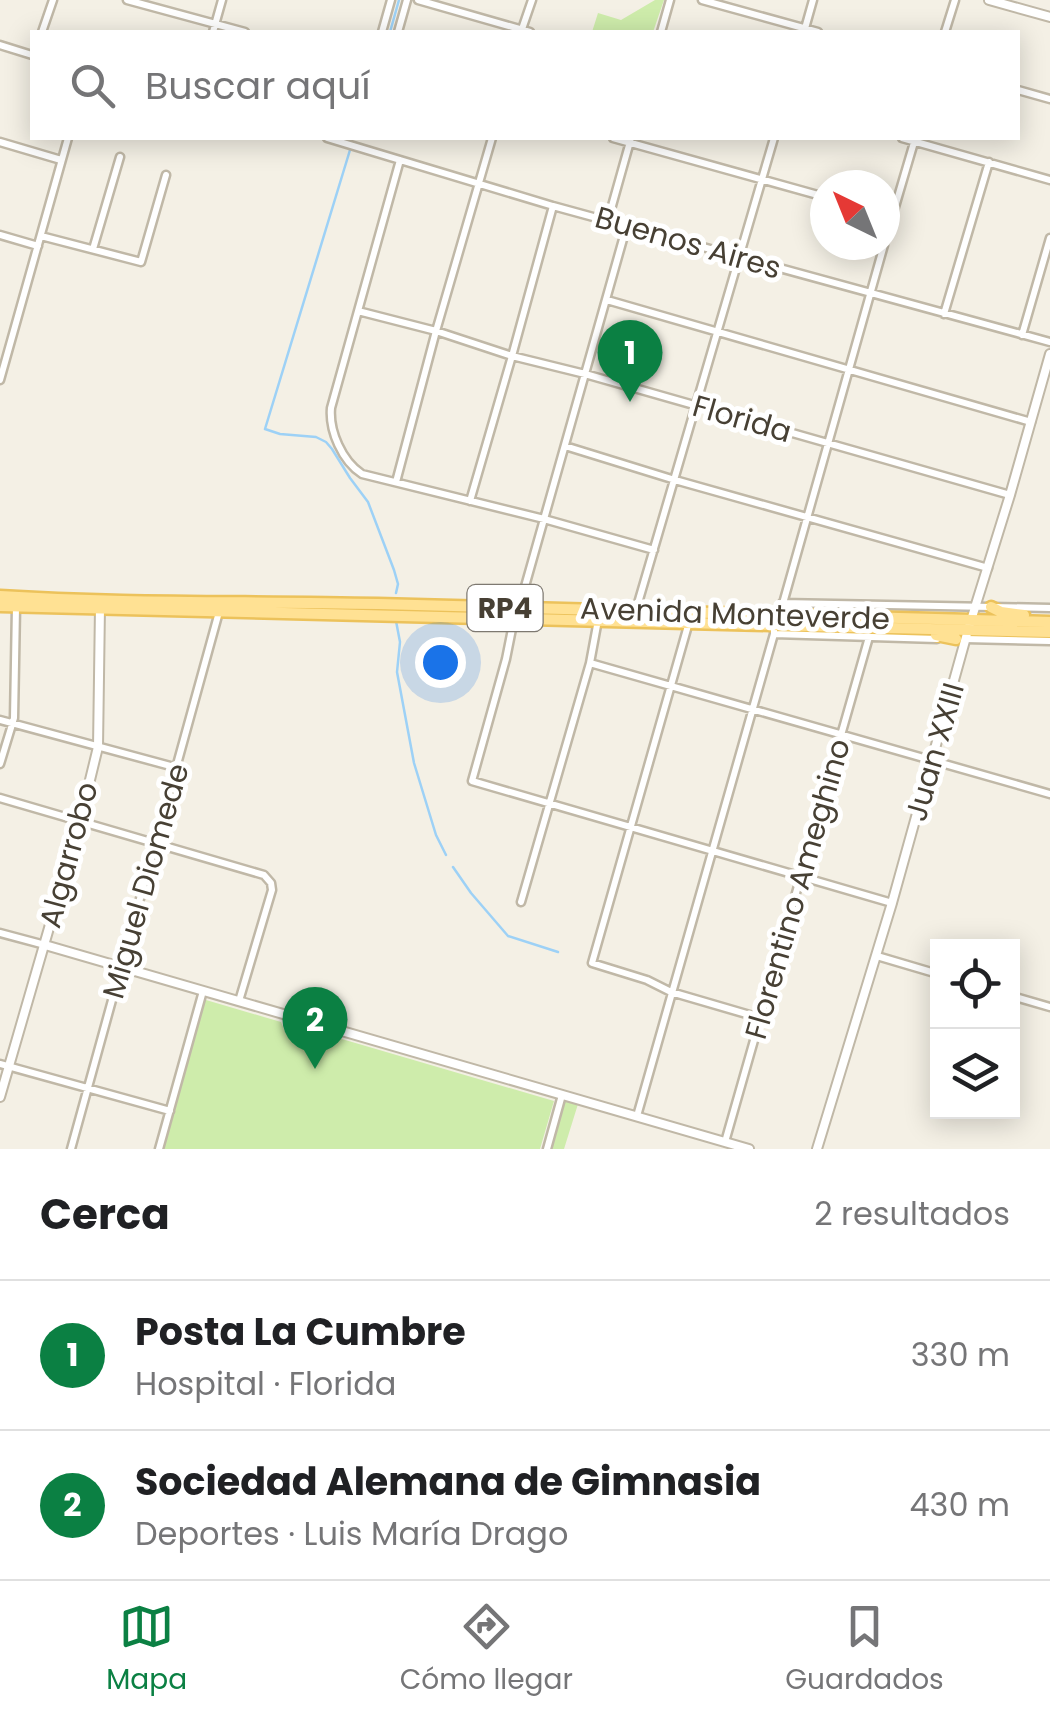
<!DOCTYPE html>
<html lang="es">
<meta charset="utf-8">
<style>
:root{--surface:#fff;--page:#f2f2f2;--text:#202124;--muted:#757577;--line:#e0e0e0;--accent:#0b8043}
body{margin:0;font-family:Poppins,sans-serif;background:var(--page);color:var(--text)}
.controls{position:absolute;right:30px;bottom:30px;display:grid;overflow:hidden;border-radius:0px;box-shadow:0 5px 25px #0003}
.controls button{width:90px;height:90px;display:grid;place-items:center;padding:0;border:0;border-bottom:2px solid var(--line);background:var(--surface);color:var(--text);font:50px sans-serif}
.compass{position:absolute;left:810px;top:170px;width:90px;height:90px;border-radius:50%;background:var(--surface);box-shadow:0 5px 25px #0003;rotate:317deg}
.you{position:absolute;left:440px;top:662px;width:35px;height:35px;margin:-25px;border:8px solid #fff;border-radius:50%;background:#1a73e8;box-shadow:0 0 0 15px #1a73e833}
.badge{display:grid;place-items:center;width:65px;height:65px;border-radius:50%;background:var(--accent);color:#fff;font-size:32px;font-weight:700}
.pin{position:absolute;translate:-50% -82px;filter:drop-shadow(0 2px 5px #0008)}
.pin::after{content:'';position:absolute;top:52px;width:35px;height:30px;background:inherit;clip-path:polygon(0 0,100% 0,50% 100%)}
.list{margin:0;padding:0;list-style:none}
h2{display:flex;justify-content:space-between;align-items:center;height:130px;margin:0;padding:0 40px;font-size:42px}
h2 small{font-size:32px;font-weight:400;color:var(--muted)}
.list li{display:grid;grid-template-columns:65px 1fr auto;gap:30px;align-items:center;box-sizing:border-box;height:150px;padding:0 40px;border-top:2px solid var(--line)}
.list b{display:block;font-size:38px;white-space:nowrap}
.list p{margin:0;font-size:32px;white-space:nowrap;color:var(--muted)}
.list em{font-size:32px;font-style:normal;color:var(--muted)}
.icon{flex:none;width:55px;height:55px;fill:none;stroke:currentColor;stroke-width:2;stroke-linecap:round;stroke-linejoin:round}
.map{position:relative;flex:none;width:1050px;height:1149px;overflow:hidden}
.search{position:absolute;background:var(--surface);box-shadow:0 5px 25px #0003;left:30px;right:30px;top:30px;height:110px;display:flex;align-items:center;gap:25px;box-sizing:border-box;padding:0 35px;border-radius:0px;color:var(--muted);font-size:38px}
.sheet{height:430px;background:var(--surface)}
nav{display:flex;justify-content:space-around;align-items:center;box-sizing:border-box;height:140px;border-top:2px solid var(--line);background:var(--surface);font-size:28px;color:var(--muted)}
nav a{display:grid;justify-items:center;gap:5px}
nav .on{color:var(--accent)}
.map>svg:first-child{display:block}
.green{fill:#ceecab}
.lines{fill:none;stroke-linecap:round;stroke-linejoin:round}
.stream{stroke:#9dd1f6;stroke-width:2.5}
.minor-casing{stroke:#c0b8a7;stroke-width:11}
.tertiary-casing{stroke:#c0b8a7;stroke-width:12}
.primary-casing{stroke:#ecc25b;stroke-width:15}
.minor{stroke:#fff;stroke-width:6}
.tertiary{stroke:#fff;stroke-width:8}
.primary{stroke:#ffe193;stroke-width:10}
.labels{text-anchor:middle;stroke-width:10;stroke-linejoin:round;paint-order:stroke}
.shield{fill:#fff;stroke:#7e7971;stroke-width:2.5}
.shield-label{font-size:28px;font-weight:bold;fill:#474034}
.street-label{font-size:30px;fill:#474034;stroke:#fff}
</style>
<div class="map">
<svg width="1050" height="1149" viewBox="0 0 1050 1149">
<rect width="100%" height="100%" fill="#f4f0e5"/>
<!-- green -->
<path class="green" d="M655,0H664L653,32H592L598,13L621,20Z
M206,1000L281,1022L286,1034L307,1038L311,1030L554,1101L540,1149H162L202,1002Z
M563,1099L578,1104L564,1149H549Z"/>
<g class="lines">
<!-- stream -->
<path class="stream" d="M390,32L399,0
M350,150L265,429L280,434L316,437L326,442L332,449L350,478L368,502L394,570L398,584L396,593
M396,621L400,642L397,672L414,763L436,835L446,855
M453,867L471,893L508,936L558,952"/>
<!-- minor casing -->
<g class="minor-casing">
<path id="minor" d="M127,0L245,32
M418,0L530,32
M702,0L818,32
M42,32L53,0
M213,32L222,0
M382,32L391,0
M398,32L407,0
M521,32L532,0
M661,32L670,0
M804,32L813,0
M945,32L955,0
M0,45L32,55
M1018,90L1050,99
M327,138L553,206L1050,342
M613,138L825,197
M902,138L1050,180
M0,142L61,160
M400,160L331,408C329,431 342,461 362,474L544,519L654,550
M608,220L631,138
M0,235L38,246
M41,236L141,262L166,175
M885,241L915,139
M93,249L120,157
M607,300L1031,422
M358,311L436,331L512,356L585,374L1010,495
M944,314L989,162
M1022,335L1050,238
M0,380L68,138
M565,446L675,480L988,568
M396,482L436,331L492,138
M470,501L512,356L553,206
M782,603L1050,608
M520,608L524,590L627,225
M636,610L774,138
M780,614L884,245
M514,619L506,659L472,781L892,903
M689,622L592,963L647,980L671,992L760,1018
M774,634L937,639
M965,639L1050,641
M590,663L1050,794
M0,720L178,768
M0,764L14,718L16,607
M0,798L264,875L271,883L272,890L239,1001
M521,902L590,663L598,620
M0,933L45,945
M877,956L938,974
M1012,996L1050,1007
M0,1064L170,1111
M637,1116L774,634V624
M725,1142L869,637
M71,1149L219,612
M159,1149L203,991
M547,1149L562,1095"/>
</g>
<!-- tertiary casing -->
<g class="tertiary-casing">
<path id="tertiary" d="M989,0L1050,17
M45,945L749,1149
M0,1097L80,821L98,747L100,607
M817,1149L892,903L968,630L1010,495L1050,354"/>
</g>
<!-- primary casing -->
<g class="primary-casing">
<path id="primary" d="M0,596C126,604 252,601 378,604C602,609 826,617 1050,622
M0,606L1050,632
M991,607L1001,612L1024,615
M936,635L956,639"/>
</g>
<!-- minor -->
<use href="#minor" class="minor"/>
<!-- tertiary -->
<use href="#tertiary" class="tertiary"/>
<!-- primary -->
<use href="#primary" class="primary"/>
</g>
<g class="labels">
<!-- shield labels -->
<rect class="shield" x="467.5" y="585" width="75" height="46" rx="8"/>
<g class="shield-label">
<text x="505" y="618">RP4</text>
</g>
<!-- street labels -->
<g class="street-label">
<text transform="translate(688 243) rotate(16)" y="10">Buenos Aires</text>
<text transform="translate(742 419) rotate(16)" y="10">Florida</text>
<text transform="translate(735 614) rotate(2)" y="10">Avenida Monteverde</text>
<text transform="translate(935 752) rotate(-74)" y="10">Juan XXIII</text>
<text transform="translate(69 855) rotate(-75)" y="10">Algarrobo</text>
<text transform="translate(146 881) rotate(-74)" y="10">Miguel Diomede</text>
<text transform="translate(798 889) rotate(-74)" y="10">Florentino Ameghino</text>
</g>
</g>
</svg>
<div class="controls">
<button><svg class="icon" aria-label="locate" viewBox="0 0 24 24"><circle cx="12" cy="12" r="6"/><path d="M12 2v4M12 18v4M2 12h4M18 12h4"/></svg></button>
<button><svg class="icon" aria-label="layers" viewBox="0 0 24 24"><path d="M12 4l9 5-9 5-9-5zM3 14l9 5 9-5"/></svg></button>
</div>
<svg class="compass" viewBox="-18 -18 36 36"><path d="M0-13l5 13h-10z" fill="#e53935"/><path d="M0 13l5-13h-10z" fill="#757577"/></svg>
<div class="you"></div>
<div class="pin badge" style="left:630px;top:402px">1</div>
<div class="pin badge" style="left:315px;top:1069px">2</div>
<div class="search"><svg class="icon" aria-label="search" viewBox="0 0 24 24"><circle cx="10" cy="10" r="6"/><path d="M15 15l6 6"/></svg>Buscar aquí</div>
</div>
<section class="sheet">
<h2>Cerca<small>2 resultados</small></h2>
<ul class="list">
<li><span class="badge">1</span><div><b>Posta La Cumbre</b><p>Hospital · Florida</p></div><em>330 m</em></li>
<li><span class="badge">2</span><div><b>Sociedad Alemana de Gimnasia</b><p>Deportes · Luis María Drago</p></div><em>430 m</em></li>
</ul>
</section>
<nav>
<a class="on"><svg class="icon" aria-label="map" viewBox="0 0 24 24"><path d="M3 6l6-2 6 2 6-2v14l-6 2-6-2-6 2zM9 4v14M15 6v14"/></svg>Mapa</a>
<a><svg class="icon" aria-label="directions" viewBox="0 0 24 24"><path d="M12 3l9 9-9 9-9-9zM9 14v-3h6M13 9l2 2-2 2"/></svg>Cómo llegar</a>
<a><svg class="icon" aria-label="saved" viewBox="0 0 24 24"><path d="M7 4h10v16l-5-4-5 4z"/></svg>Guardados</a>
</nav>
